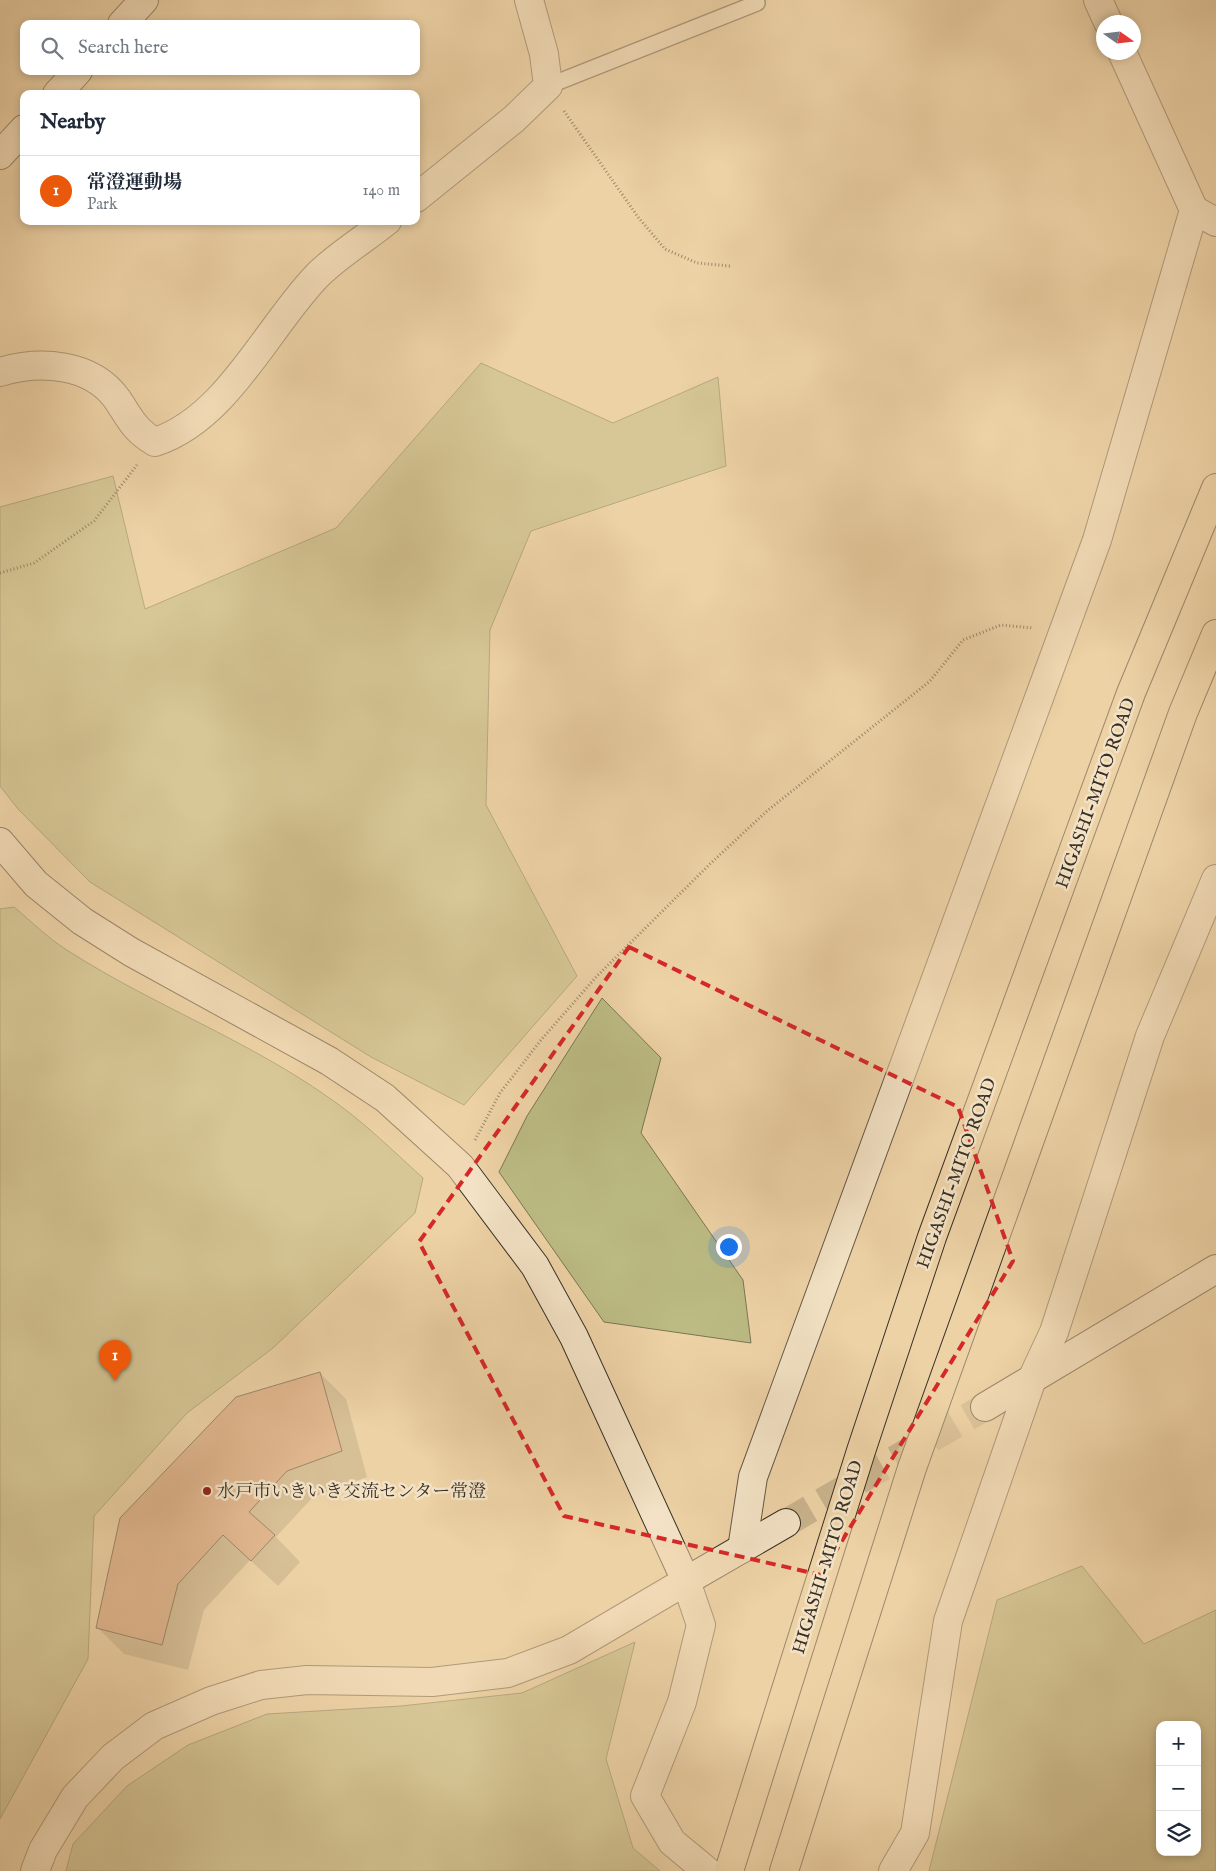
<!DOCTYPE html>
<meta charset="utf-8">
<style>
:root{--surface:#fff;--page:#f2f2f3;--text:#1f2937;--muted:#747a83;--line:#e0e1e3;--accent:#ea580c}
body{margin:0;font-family:"IM FELL English","Noto Serif JP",serif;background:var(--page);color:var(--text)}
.controls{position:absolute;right:15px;bottom:15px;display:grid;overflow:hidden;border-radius:10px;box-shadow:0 2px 8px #0003}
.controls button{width:45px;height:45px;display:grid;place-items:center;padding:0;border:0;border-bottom:1px solid var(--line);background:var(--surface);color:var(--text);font:25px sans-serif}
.compass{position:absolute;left:1096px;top:15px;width:45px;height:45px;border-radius:50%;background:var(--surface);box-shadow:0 2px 8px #0003;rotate:104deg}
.you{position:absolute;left:728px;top:1246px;width:18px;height:18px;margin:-12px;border:4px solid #fff;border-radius:50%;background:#1a73e8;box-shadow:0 0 0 8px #1a73e833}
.badge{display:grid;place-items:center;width:32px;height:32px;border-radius:50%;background:var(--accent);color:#fff;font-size:16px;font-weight:700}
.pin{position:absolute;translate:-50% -41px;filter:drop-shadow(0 1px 2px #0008)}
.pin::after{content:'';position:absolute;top:26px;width:18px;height:15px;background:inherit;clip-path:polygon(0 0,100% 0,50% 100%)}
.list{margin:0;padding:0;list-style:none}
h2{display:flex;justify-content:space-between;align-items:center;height:65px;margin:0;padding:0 20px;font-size:21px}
h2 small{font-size:16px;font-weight:400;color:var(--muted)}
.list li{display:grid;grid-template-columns:32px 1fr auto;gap:15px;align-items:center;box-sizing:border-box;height:70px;padding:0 20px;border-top:1px solid var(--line)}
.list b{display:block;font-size:19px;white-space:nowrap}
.list p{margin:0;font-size:16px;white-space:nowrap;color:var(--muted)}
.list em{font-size:16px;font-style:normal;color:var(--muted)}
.icon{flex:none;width:28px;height:28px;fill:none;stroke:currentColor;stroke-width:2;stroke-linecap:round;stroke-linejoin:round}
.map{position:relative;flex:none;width:1216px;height:1871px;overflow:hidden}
.search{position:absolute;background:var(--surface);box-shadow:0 2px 8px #0003;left:20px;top:20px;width:400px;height:55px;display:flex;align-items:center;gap:12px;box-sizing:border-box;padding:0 18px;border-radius:10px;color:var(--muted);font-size:19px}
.panel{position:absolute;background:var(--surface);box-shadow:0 2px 8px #0003;left:20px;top:90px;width:400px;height:135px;border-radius:10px}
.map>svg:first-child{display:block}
.green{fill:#bcbb84;stroke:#7a7655;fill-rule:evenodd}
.shadow{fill:#0003}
.building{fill:#d59975;stroke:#383026}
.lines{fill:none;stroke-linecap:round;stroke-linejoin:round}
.secondary-tunnel{stroke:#c9b28c;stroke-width:28;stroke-dasharray:28 14;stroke-linecap:butt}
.lane-casing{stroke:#655846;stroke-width:18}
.street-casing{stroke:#655846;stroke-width:30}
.secondary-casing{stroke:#383026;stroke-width:30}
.highway-casing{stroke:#383026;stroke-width:30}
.path{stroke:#383026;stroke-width:3;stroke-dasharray:1 2.5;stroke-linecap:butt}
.lane{stroke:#f3e2c5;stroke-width:15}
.street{stroke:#f3e2c5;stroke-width:28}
.secondary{stroke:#f3e2c5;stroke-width:28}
.highway{stroke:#edd2a6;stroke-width:28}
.marked{fill:none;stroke:#d62828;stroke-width:4;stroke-dasharray:10 6;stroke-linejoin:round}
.poi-dot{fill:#8f2418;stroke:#f3e2c5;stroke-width:2}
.labels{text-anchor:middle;stroke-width:5;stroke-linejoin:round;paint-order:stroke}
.street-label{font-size:18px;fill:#383026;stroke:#f3e2c5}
.poi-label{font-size:18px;fill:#383026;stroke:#f3e2c5;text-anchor:start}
</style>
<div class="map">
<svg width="1216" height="1871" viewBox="0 0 1216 1871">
<rect width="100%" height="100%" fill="#edd2a6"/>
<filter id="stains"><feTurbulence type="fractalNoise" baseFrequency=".004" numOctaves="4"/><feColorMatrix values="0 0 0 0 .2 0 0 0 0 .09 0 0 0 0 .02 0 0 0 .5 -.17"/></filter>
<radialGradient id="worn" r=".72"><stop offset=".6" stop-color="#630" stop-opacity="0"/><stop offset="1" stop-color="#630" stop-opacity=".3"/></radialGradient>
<!-- green -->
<path class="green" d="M481,363L613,423L718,377L726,466L531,531L490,630L486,805L577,976L464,1105L371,1057L90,882L18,809L0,786V507L113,476L145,609L336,528Z
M14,907C32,922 50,940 70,952C153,1005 247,1040 328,1097C362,1120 392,1150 423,1178L415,1213L273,1348L187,1413L94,1516L88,1659L0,1819V909Z
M602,998L661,1058L641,1133L743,1280L751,1343L604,1322L499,1172L527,1116Z
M1082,1566L1144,1644L1216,1610V1871H929L997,1600ZM1160,1725H1197V1852H1160Z
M635,1642L606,1759L633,1848L660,1871H66L73,1844L127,1786L188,1745L267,1714L401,1706L522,1693Z"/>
<!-- shadow -->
<path class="shadow" d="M320,1373L346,1399L367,1477L313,1497L276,1537L300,1562L278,1586L250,1560L204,1610L188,1670L124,1654L97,1627Z"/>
<!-- building -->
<path class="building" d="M320,1372L342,1451L287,1471L249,1512L275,1535L251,1561L223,1535L178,1584L162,1645L96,1628L120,1518L236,1397Z"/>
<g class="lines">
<!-- secondary-tunnel -->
<path class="secondary-tunnel" d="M786,1523L985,1407"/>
<!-- lane casing -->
<g class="lane-casing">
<path id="lane" d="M548,86L757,3"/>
</g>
<!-- street casing -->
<g class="street-casing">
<path id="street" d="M1098,0L1108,22
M1122,52L1194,210L1216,222
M416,198L514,119L548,86L544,54L529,0
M0,372C40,360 91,363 117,399C130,418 134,430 155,442C226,419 266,330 315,278C333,258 365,239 387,221
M742,1549L753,1477L1097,540L1194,210
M35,1871L43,1850L75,1797L113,1757L154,1726L211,1701L261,1685L307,1680L432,1682L508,1673L569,1650L686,1581L701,1625L682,1702L645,1796L672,1842L707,1871
M893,1871L915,1833L948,1621L1032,1379L1054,1332L1150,1036L1216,879"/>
</g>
<!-- secondary casing -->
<g class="secondary-casing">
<path id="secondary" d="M122,24L144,0
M57,94L78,71
M0,155L24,129
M0,842L36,884L82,921L131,952L329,1061L385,1098L460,1166L535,1266L574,1337L686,1581L786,1523
M985,1407L1216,1269"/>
</g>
<!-- highway casing -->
<g class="highway-casing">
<path id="highway" d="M729,1871L861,1451L932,1237L1131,693L1216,488
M784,1871L912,1468L1183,713L1216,634"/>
</g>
<!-- path -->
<path class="path" d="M564,111L638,217L665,249L697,263L730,266
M0,573L34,563L94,521L137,465
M475,1140L500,1093L541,1040L597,976L711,863L767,811L930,681L963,640L1001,625L1033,628"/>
<!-- lane -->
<use href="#lane" class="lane"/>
<!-- street -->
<use href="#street" class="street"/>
<!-- secondary -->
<use href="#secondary" class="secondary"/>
<!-- highway -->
<use href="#highway" class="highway"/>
</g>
<!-- marked area -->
<path d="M0 0H1216V1871H0ZM629,947L958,1107L1013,1261L821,1575L564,1516L419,1242Z" fill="#edd2a6" fill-opacity=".55" fill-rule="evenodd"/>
<path class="marked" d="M629,947L958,1107L1013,1261L821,1575L564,1516L419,1242Z"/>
<!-- markers -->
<circle class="poi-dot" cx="207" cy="1491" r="5"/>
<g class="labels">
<!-- street labels -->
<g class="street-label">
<text transform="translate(1095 793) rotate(-70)" y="6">HIGASHI-MITO ROAD</text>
<text transform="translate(956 1173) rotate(-70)" y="6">HIGASHI-MITO ROAD</text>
<text transform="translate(827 1557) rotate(-73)" y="6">HIGASHI-MITO ROAD</text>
</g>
<!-- poi labels -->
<g class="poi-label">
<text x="217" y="1497">水戸市いきいき交流センター常澄</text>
</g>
</g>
<rect width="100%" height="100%" filter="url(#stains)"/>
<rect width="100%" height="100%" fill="url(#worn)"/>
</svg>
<div class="controls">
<button>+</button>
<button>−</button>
<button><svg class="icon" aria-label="layers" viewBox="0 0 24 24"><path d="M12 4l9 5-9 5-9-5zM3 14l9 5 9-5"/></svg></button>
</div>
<svg class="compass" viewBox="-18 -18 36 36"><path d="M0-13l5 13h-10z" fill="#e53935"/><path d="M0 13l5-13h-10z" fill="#747a83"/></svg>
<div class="you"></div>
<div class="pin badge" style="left:115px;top:1381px">1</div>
<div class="search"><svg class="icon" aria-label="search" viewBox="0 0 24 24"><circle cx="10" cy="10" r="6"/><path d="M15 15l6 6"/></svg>Search here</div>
<section class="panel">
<h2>Nearby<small></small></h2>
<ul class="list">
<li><span class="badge">1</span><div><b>常澄運動場</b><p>Park</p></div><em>140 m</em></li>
</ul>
</section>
</div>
